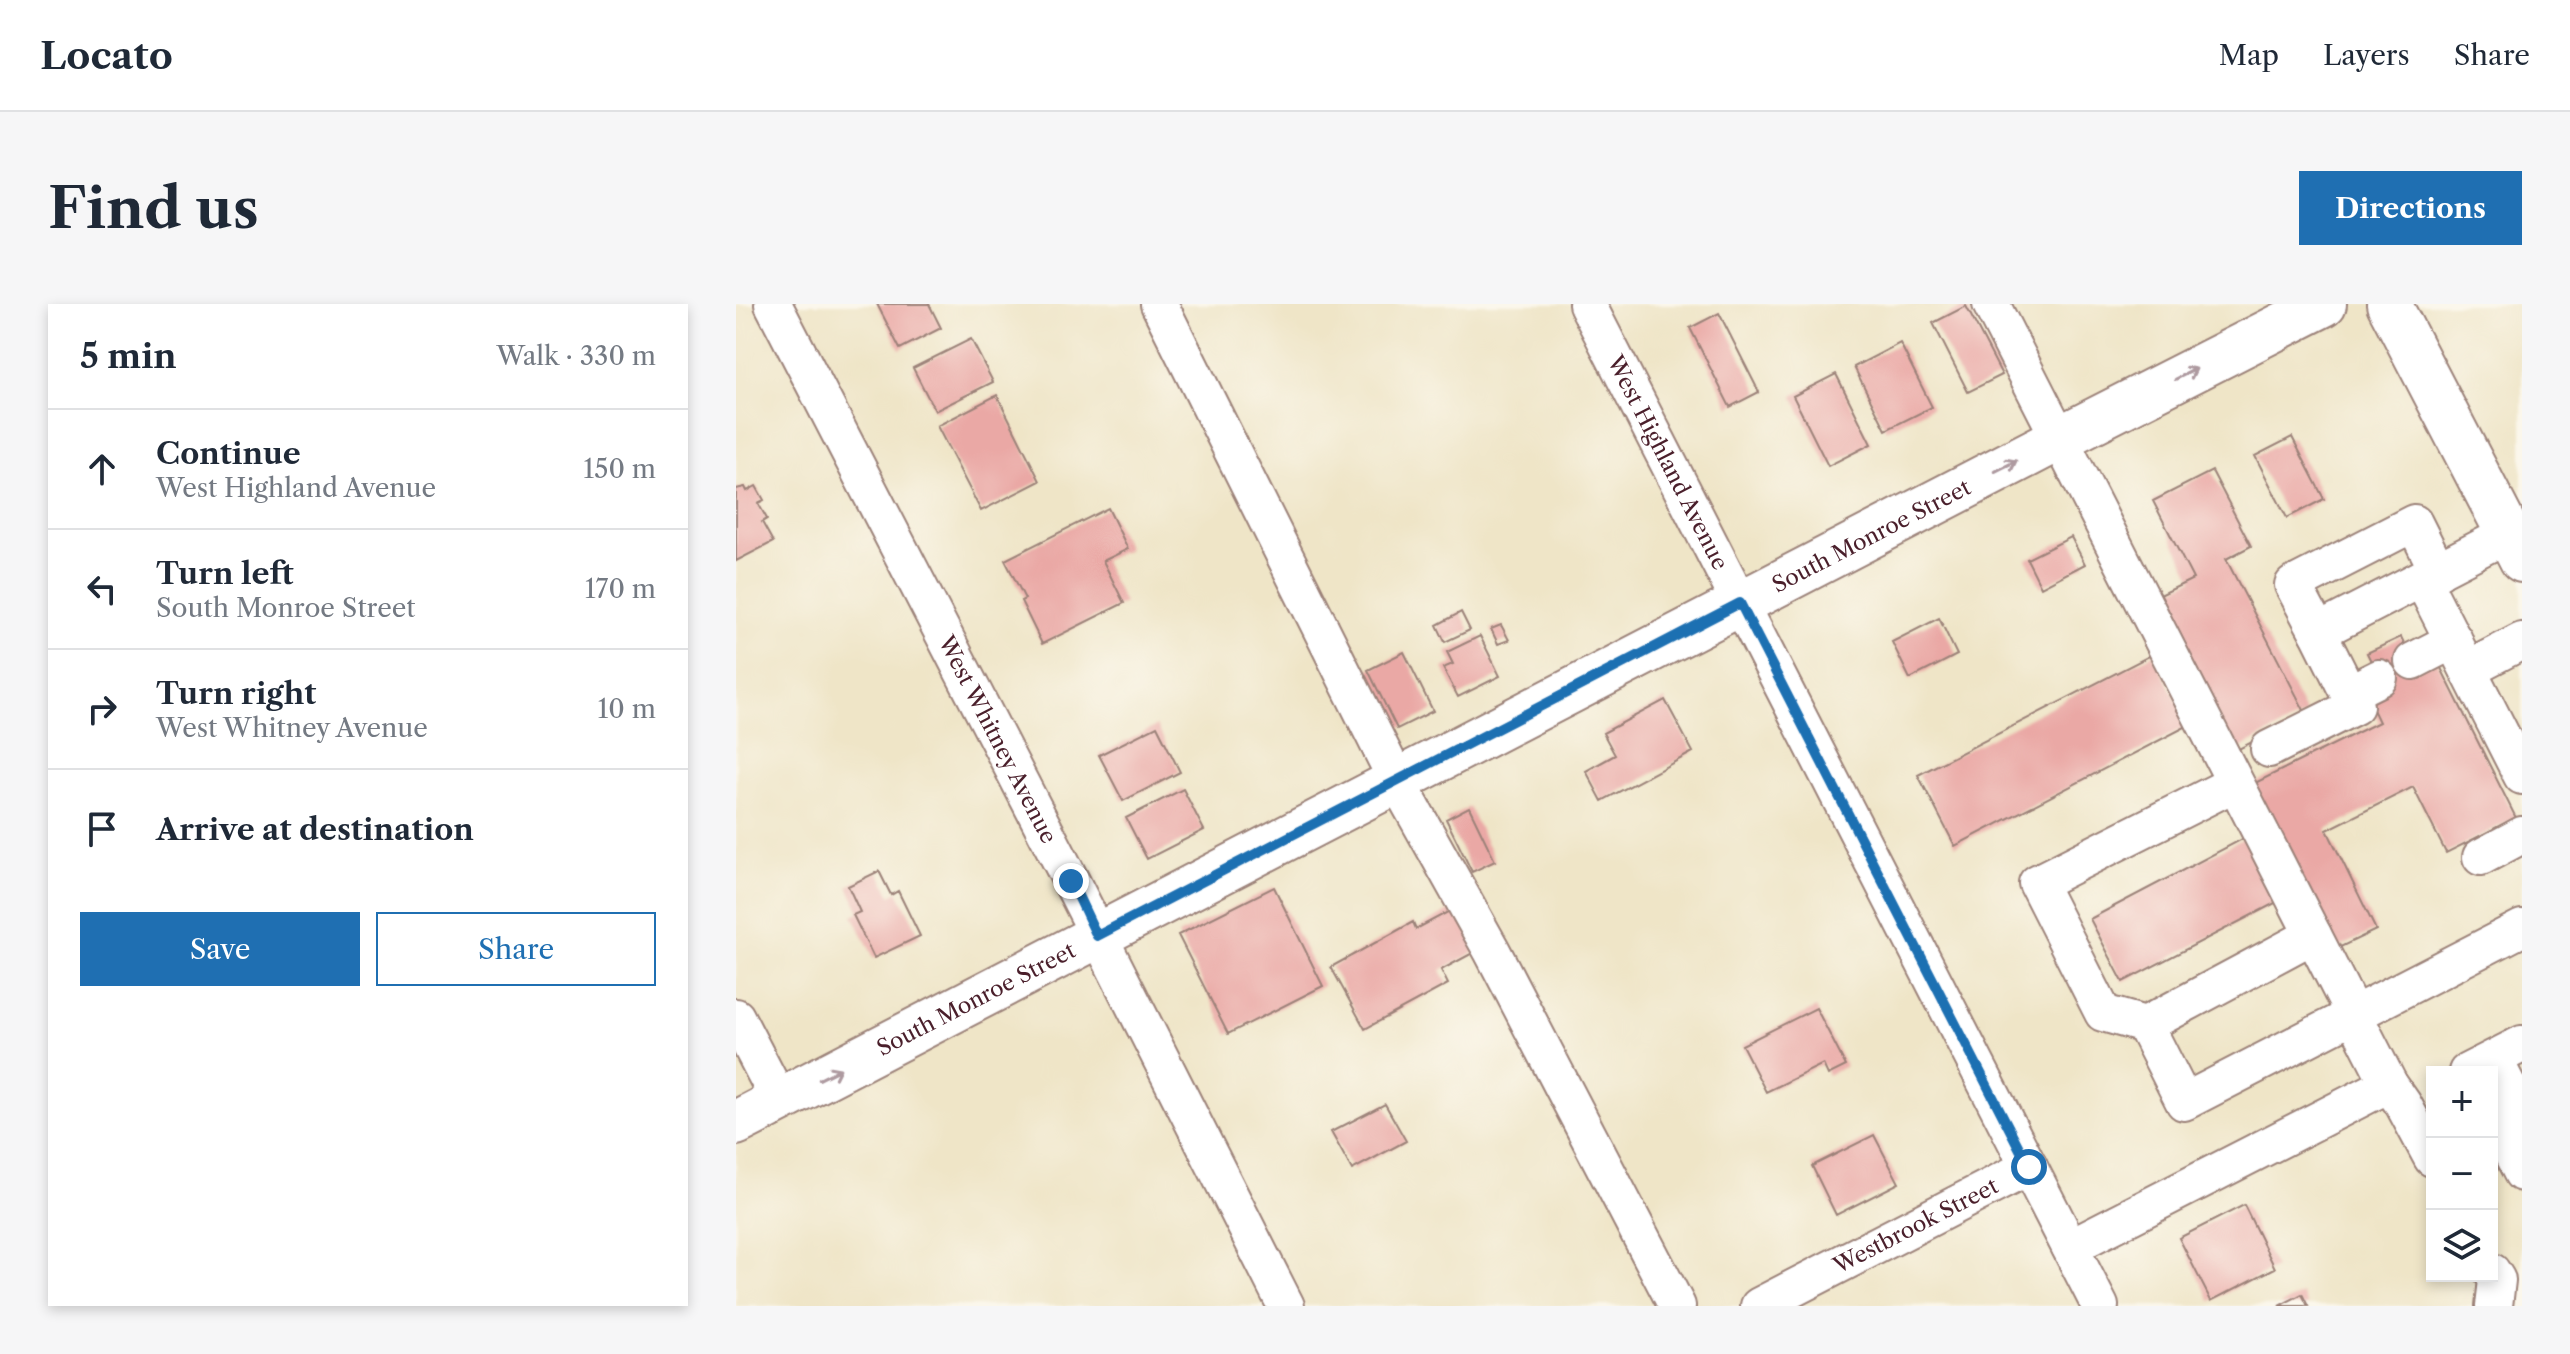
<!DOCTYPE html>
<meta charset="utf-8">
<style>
:root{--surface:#fff;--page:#f6f6f7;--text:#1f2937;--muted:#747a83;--line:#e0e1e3;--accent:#1f6fb2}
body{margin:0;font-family:"Libre Caslon Text",serif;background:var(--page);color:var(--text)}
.controls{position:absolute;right:24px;bottom:24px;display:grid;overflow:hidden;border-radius:0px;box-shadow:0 4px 12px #0003}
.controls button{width:72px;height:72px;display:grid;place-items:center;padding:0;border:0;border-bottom:2px solid var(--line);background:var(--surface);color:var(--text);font:40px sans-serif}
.stop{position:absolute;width:24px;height:24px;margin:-18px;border:6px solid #1f6fb2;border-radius:50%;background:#fff}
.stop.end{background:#1f6fb2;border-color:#fff;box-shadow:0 2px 8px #0008}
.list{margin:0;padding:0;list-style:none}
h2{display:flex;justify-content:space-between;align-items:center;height:104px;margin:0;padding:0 32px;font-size:34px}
h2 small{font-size:26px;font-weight:400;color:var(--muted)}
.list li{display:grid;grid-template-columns:52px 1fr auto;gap:24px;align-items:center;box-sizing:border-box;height:120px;padding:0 32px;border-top:2px solid var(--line)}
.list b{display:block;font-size:30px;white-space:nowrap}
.list p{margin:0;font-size:26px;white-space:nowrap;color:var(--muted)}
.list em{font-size:26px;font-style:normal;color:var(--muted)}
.actions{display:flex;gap:16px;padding:24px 32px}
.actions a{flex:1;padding:18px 0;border:2px solid var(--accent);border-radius:0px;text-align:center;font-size:28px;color:var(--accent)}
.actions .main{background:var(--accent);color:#fff}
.icon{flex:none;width:44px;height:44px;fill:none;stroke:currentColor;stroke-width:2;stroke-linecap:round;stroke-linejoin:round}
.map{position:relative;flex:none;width:1786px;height:1002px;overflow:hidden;border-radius:0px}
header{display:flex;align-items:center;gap:48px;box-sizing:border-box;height:112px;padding:0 40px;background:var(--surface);border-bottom:2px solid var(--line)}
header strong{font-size:38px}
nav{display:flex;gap:44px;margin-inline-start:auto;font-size:28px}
.intro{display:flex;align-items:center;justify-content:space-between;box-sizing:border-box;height:192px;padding:0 48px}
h1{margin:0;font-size:56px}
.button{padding:20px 36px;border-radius:0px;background:var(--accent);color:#fff;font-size:28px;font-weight:700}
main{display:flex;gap:48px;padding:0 48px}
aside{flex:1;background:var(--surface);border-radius:0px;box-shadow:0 4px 12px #0003}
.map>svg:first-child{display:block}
.building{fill:#eaa8a5}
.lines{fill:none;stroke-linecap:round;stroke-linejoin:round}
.minor-casing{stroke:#9c8279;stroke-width:40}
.major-casing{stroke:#9c8279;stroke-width:48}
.minor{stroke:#fff;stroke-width:36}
.major{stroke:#fff;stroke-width:44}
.oneway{stroke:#ae9aa0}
.route{stroke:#1f6fb2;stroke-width:10}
.labels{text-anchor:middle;stroke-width:7;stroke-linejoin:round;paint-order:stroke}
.street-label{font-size:22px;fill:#4a1f2b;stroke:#fbf7ec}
</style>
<header>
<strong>Locato</strong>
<nav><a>Map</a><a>Layers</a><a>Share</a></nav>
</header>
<div class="intro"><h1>Find us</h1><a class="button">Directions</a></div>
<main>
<aside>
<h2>5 min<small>Walk · 330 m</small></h2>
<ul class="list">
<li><svg class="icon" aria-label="ahead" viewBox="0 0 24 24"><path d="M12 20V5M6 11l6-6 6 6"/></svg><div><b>Continue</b><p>West Highland Avenue</p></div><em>150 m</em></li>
<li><svg class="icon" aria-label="left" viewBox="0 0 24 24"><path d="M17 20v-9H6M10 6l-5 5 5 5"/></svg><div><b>Turn left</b><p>South Monroe Street</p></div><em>170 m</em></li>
<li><svg class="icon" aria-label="right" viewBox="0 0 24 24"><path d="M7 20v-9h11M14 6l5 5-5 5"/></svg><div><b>Turn right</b><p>West Whitney Avenue</p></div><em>10 m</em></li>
<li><svg class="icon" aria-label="arrive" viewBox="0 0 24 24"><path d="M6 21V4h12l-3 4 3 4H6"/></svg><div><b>Arrive at destination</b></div></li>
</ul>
<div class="actions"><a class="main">Save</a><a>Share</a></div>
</aside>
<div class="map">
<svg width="1786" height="1002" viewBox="0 0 1786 1002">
<rect width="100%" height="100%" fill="#fbf7ec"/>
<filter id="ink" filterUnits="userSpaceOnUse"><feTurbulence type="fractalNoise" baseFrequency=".0125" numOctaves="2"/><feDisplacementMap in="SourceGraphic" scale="16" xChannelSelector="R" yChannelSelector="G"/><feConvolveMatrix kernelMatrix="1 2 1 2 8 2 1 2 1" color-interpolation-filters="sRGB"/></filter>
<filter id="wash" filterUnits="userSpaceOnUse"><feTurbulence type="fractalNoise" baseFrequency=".006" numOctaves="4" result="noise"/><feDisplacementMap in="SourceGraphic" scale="32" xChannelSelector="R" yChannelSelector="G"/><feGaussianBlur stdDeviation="1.8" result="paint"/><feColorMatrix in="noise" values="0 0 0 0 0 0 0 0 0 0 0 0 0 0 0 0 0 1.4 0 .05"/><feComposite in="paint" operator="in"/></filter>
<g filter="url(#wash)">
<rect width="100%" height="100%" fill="#efe5c7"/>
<g id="blocks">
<!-- building -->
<path class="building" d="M141,0H193L205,24L164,45Z
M1230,2L1266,71L1232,88L1197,19Z
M983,9L1023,88L994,103L954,24Z
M235,35L257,78L199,107L177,64Z
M1164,39L1196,103L1150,126L1118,63Z
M1100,70L1135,140L1092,162L1057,92Z
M261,91L304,177L245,207L201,122Z
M1556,133L1588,195L1551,214L1519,152Z
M1476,167L1515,242L1490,255L1570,410L1499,447L1420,293L1457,275L1417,197Z
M20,182L28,196L22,199L31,215L26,218L37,238L0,257V185L9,183L11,187Z
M372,204L392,245L367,257L388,299L306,340L285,297L289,295L269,256Z
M1335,233L1349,260L1305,283L1291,255Z
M725,308L734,326L709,338L701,321Z
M1203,314L1221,351L1174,375L1156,338Z
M765,321L773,336L762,340L755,325Z
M744,332L764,372L722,393L707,364L717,360L711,348Z
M1665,333L1681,366L1701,356L1780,514L1710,549L1677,483L1591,526L1640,626L1594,648L1517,480L1643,418L1633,397L1650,388L1631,349Z
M668,348L697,407L661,425L632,366Z
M1417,350L1453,421L1219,542L1182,471Z
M929,396L957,448L866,497L850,467L879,451L867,429Z
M421,422L444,468L387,497L363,451Z
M447,485L468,526L411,555L390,514Z
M733,503L759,557L736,568L710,515Z
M1510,533L1543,597L1387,678L1354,615Z
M143,567L155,591L162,587L184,632L138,654L117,611L124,608L112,582Z
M538,583L587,682L492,730L442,631Z
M723,602L746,644L705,666L712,680L629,725L595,663L677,618L680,625Z
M1080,704L1110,762L1092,771L1087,760L1030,788L1006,741Z
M649,800L670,837L616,866L595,828Z
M1138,831L1163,879L1100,911L1076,862Z
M1508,901L1539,964L1475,997L1443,934Z
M1566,990L1572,1002H1543Z"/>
</g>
</g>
<g filter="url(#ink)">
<use href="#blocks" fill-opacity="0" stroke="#9c8279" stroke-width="2"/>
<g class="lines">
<!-- minor casing -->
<g class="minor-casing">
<g id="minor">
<path id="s1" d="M37,0L335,577L550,1002"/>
<path d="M423,0L661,477L756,647L941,1002"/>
<path id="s2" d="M851,0L1364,1002"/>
<path d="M1255,0L1653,780L1667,800L1696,854"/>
<path d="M1686,275L1786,472"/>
<path d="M1582,328L1557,281L1678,219L1702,267"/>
<path d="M1677,357L1718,336"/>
<path d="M1732,365L1786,337"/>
<path d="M1613,389L1643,374"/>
<path d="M1533,445L1619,402L1582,328L1772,230"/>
<path d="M1499,479L1301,579L1367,709L1409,721L1448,798L1786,624"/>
<path d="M1745,553L1786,531"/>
<path d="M0,713L43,796"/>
<path d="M1409,721L1577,631"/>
<path d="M1758,755L1786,810"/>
<path d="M1731,768L1786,740"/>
<path d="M1756,810L1786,869"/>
<path d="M1334,943L1653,780"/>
<path d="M1756,968L1761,976L1758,1002"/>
<path id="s3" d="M1023,1002L1293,863"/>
</g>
</g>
<!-- major casing -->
<g class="major-casing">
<g id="major">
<path d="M1653,0L1786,256"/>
<path id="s4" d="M0,819L1322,135L1588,0"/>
</g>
</g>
<!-- minor -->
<use href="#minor" class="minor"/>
<!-- major -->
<use href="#major" class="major"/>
</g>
<!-- one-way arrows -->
<defs><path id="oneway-shaft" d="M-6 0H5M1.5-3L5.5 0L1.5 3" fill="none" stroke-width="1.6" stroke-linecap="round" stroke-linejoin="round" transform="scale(2)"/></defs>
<g class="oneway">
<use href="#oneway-shaft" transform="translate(1450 70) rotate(-27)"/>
<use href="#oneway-shaft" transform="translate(1270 162) rotate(-27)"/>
<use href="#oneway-shaft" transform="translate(94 770) rotate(-27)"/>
</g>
</g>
<g class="lines" filter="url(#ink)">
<!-- route -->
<path class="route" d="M335,577L361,632L1004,299L1293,863"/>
</g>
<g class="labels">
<!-- street labels -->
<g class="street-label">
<text dy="8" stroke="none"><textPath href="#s2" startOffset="178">West Highland Avenue</textPath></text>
<text dy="8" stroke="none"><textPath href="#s4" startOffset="1278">South Monroe Street</textPath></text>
<text dy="8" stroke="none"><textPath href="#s1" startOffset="490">West Whitney Avenue</textPath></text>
<text dy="8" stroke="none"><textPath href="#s4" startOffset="270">South Monroe Street</textPath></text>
<text dy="8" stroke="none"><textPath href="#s3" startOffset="176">Westbrook Street</textPath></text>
</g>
</g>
</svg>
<div class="controls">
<button>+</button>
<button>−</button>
<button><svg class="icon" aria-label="layers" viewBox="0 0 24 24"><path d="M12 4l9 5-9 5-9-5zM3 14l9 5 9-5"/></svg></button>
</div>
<div class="stop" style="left:1293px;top:863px"></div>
<div class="stop end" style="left:335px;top:577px"></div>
</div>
</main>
